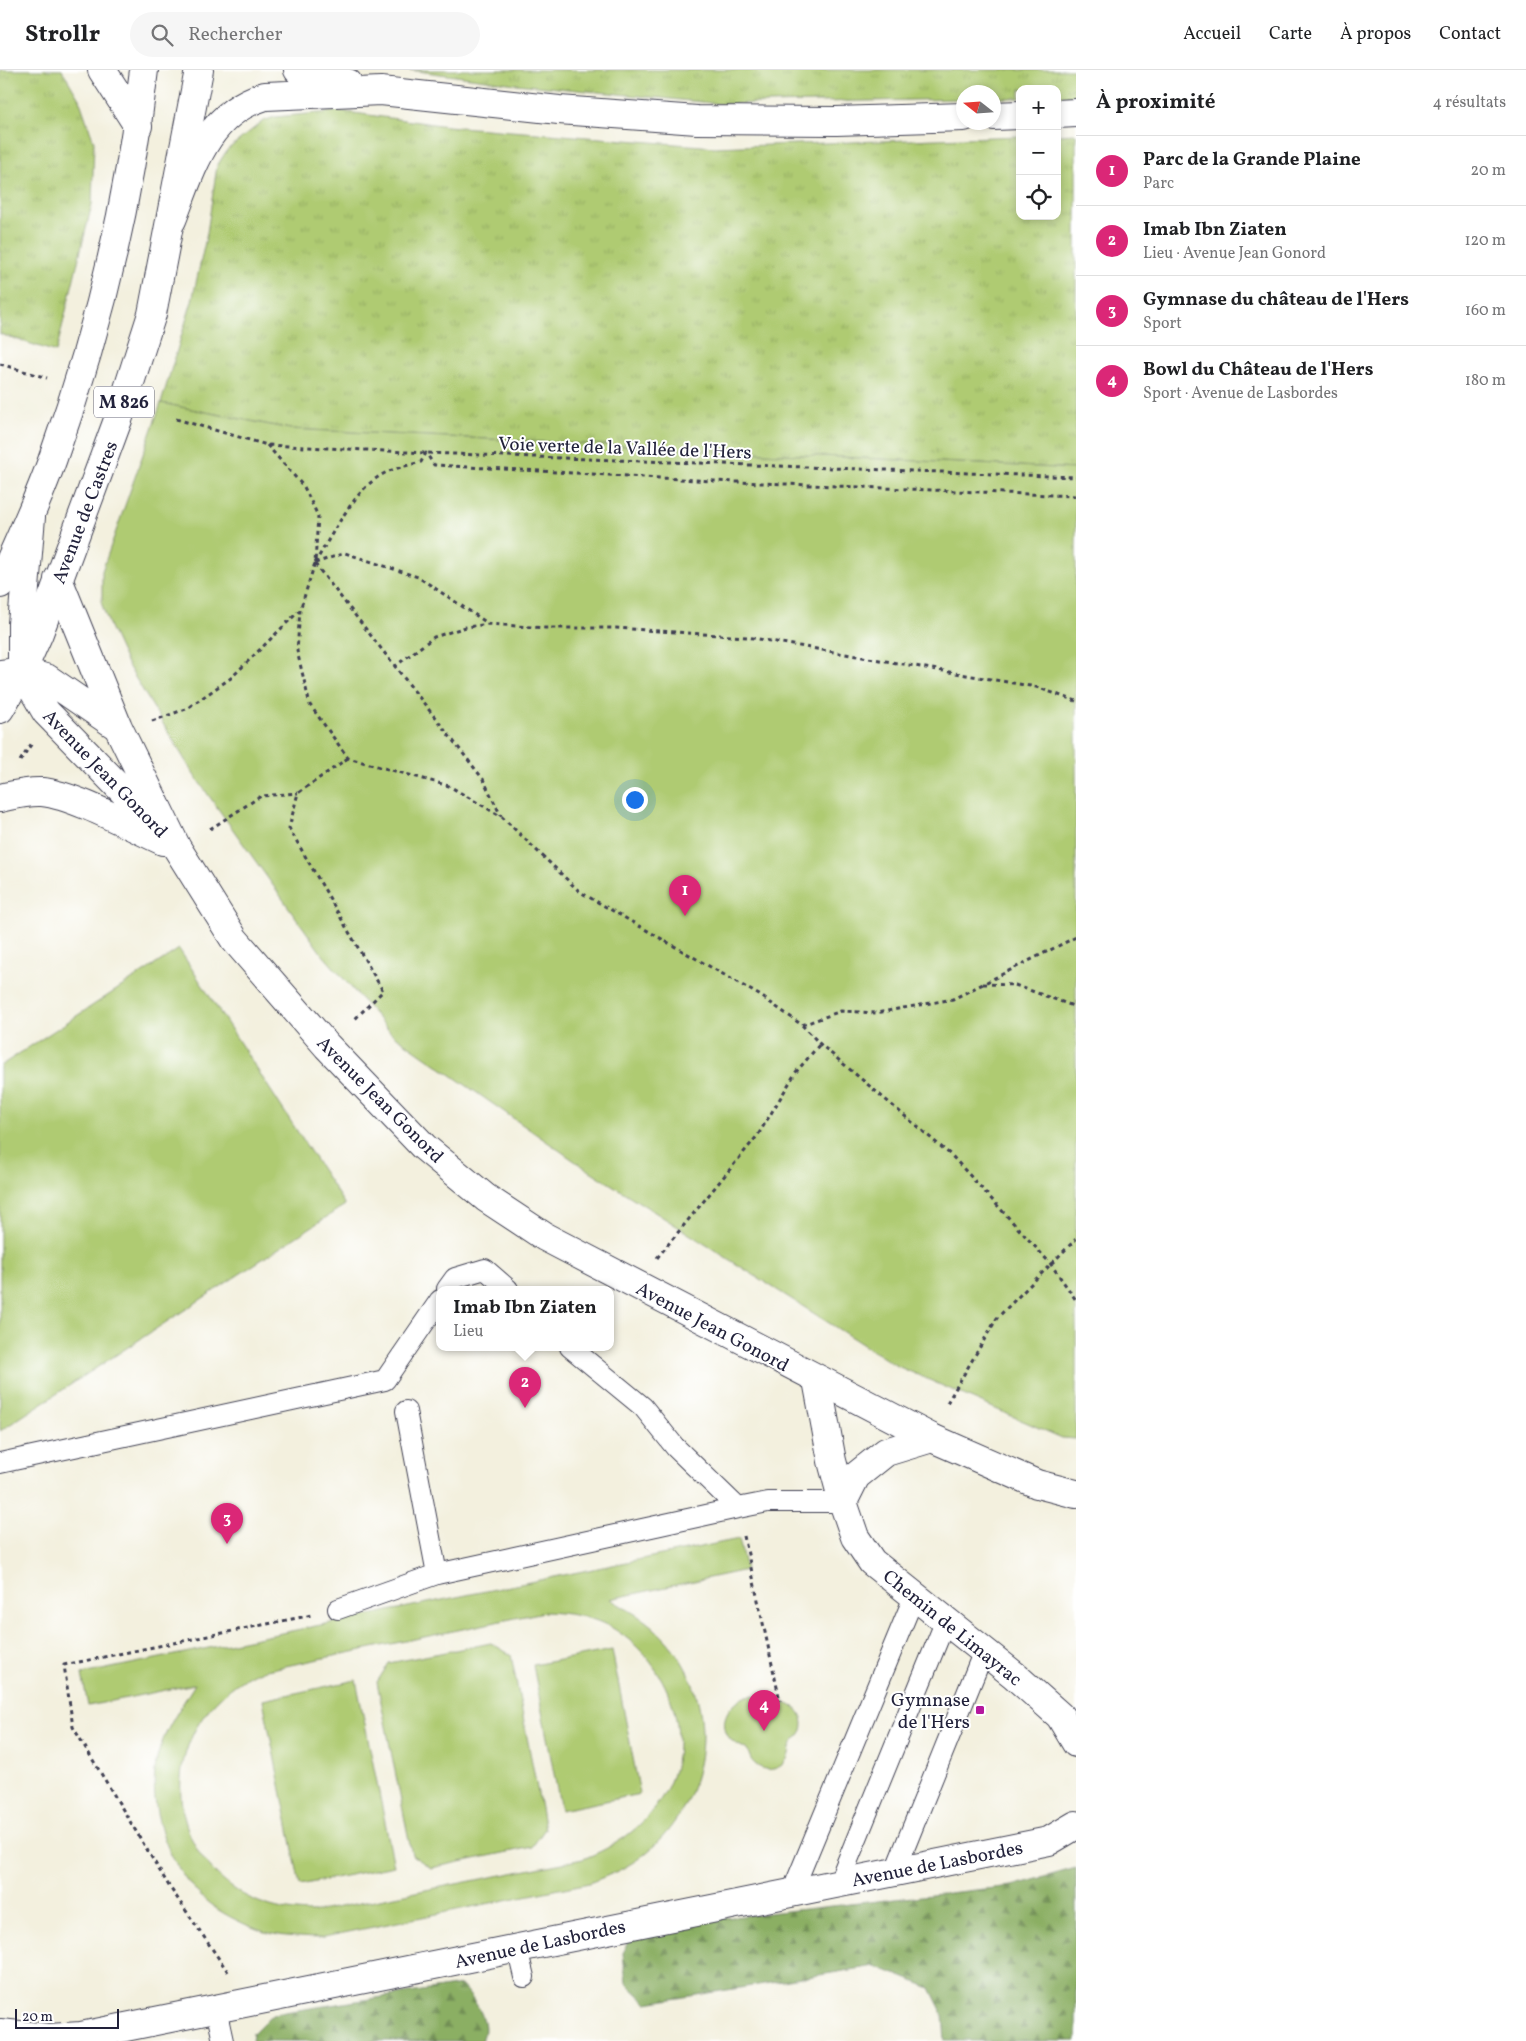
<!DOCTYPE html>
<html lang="fr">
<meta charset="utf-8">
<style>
:root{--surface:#fff;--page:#f6f6f6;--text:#202124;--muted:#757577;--line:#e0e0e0;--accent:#db2777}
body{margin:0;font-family:Vollkorn,serif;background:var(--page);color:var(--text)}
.controls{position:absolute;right:15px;top:15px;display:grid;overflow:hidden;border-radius:10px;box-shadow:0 2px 8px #0003}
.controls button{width:45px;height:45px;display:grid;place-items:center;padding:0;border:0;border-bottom:1px solid var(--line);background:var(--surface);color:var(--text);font:25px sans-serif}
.compass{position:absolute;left:956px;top:15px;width:45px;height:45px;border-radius:50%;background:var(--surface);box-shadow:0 2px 8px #0003;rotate:287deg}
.scale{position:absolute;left:15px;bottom:12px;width:104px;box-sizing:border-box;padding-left:5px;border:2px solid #22223b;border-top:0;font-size:14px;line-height:18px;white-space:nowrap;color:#22223b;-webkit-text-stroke:4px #fff;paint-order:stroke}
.you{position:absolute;left:634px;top:729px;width:18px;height:18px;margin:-12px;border:4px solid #fff;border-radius:50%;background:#1a73e8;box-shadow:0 0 0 8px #1a73e833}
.badge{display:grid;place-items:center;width:32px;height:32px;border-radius:50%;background:var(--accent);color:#fff;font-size:16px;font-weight:700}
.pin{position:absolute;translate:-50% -41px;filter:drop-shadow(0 1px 2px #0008)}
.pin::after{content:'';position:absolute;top:26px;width:18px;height:15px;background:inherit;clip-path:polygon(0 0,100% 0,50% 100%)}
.popup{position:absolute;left:436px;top:1216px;width:178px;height:65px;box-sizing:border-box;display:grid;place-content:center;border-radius:10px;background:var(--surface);filter:drop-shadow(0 1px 4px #0005);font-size:16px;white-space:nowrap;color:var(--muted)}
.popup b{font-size:19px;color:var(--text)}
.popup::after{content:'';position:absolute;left:50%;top:100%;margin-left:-10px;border:10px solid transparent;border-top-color:var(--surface)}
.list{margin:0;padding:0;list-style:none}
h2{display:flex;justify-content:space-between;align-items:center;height:65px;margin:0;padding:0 20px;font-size:21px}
h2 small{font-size:16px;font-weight:400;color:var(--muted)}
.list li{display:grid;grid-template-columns:32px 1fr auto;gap:15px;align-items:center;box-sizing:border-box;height:70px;padding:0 20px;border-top:1px solid var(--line)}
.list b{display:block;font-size:19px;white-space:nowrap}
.list p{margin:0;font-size:16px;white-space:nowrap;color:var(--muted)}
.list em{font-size:16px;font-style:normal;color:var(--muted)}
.icon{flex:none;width:28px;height:28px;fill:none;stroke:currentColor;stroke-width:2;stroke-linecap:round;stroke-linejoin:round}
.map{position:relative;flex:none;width:1076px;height:1971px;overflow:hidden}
header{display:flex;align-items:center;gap:30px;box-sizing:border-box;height:70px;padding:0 25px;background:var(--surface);border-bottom:1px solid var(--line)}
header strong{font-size:24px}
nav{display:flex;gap:28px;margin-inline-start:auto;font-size:18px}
.search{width:350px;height:45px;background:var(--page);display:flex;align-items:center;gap:12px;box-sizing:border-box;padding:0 18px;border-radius:28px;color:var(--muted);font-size:19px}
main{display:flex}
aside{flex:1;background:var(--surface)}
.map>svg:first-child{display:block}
.grass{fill:url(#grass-tufts);stroke:#687656}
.forest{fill:url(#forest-firs);stroke:#566850}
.park{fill:#afcb72;stroke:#687656;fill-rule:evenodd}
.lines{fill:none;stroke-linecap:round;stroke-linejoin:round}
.lane-casing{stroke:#414153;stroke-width:22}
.street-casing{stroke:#414153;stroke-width:30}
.secondary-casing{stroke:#414153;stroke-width:30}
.primary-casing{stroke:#414153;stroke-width:30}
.highway-casing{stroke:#414153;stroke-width:30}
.path{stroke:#414153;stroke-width:3;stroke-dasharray:4 4;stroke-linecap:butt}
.lane{stroke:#fff;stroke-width:20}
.street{stroke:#fff;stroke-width:28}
.secondary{stroke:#fff;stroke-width:28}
.primary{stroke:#fff;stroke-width:28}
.highway{stroke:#fff;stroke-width:28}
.poi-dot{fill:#b5179e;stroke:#fff;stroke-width:2}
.labels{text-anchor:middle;stroke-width:4;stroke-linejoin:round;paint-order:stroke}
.shield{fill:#fff;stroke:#646476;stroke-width:1}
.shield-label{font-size:18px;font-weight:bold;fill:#22223b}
.street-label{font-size:19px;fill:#22223b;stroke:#fff}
.poi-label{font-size:19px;fill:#22223b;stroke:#fff;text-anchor:end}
</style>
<header>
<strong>Strollr</strong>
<div class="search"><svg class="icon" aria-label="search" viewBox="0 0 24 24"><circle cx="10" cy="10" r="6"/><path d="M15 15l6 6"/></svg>Rechercher</div>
<nav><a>Accueil</a><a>Carte</a><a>À propos</a><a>Contact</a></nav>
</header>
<main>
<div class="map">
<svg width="1076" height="1971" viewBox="0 0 1076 1971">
<defs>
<pattern id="grass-tufts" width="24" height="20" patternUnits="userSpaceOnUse" patternTransform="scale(1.25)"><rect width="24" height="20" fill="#afcb72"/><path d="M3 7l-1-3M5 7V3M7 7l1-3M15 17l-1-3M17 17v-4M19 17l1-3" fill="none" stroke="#96ae64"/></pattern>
<pattern id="forest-firs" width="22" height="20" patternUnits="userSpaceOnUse" patternTransform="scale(1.25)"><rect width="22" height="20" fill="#8baf64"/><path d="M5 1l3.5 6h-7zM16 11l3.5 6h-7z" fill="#718e54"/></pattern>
</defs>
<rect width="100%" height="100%" fill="#fff"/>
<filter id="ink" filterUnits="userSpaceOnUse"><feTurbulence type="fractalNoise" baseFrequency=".02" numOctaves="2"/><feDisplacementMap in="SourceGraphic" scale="10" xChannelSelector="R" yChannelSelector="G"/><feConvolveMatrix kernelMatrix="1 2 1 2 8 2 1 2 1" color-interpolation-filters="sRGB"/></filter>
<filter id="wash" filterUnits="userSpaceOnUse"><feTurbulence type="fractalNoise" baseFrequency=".0096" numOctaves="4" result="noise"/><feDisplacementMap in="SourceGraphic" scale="20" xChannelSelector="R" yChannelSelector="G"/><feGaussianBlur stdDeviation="1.12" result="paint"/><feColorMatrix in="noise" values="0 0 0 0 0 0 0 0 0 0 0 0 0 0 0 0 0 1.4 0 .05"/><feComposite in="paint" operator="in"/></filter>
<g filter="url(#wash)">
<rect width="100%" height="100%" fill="#f3f0de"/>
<!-- grass -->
<path class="grass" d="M0,0H62L79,29L94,72L92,134L56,282L0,264Z
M410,0H1076V26L1057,27V19H1020V28H994V22H964L963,29L721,34L516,14Z
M340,41L447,56L714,77L1020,66V146H1057V65L1076,64V399L290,359L161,333L192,231L207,163L217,96L227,80L263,51L275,47Z"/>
<!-- forest -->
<path class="forest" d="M1076,1798V1971H945L943,1944L930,1918L875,1896L647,1933L626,1913L623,1883L634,1858L1012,1816Z
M461,1915C474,1930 492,1951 482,1971H252L253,1963L272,1944Z"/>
<!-- park -->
<path class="park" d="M161,333L290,359L1076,399V1369L1062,1368L895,1295L576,1092L391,963L322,884L194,705L127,594L110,557L102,535V501Z
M179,879L345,1135L0,1361V996Z
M739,1469L746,1500L610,1529C626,1539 643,1547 657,1561C723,1623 714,1726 646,1783C629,1797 610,1805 589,1813L319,1868C299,1867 278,1867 259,1860C241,1853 220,1843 205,1830C170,1799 150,1746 155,1700C159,1667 178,1642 195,1614L88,1636L82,1604ZM544,1542C570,1543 598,1547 620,1563C671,1598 697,1672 662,1727C642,1759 616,1776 583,1789L314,1842C170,1842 130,1665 257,1602Z
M491,1573L511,1585L545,1759L532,1777L431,1798L412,1785L377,1612L389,1593Z
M612,1580L640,1724L561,1740L533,1595Z
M356,1610L394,1796L300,1815L263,1630Z
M751,1625C758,1626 762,1629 768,1632C773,1634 778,1631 783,1632C796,1634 806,1647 802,1660C800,1666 793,1669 791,1675C789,1680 790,1684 787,1689C780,1701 764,1703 754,1693C750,1690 750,1685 747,1680C743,1676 735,1675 731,1670C715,1652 731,1629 751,1625Z"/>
</g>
<g filter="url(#ink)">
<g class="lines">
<!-- lane casing -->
<g class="lane-casing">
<path id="lane" d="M447,1219L455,1208L485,1199L508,1219
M570,1277L643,1337L675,1377L738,1438
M406,1341L437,1504
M0,1393L385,1310L440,1230
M338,1539L437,1504L738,1438L768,1432H843
M895,1801L984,1581
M839,1812L946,1550
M792,1822L914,1527
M517,1878L524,1907
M216,1939L223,1971"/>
</g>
<!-- street casing -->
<g class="street-casing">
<path id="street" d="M817,1310L832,1391L843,1432L855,1467L872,1492L1014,1605L1060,1646L1076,1673
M843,1432L856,1406L886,1382L932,1368
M0,1963L49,1968L81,1966L1049,1771L1076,1755"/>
</g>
<!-- secondary casing -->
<g class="secondary-casing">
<path id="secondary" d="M31,447L22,554V601L46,642L161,760
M58,509L118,657L177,778L234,869L327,976L424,1077L486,1128L545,1167L932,1368L1037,1414L1076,1424
M0,604L22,601L48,609L118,657
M0,728C14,725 28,721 42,722C74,725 132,757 163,771"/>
</g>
<!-- primary casing -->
<g class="primary-casing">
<path id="primary" d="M0,514C18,472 38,431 53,388C98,263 129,132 144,0
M0,639L22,601L39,563L119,347L152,244L199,0"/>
</g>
<!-- highway casing -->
<g class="highway-casing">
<path id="highway" d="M102,0L138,56
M298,0L348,13
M1057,44L1076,43
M994,46L1020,45
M172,150C192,99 206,43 265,26L381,21L559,40L697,50L836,51L964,47"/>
</g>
<!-- path -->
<path class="path" d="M0,294L47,308
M176,349L267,375L426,383L1076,407
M267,375L304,417L318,446L315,493L300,540L297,581L310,635L348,688L449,716L502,747L580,822L761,926L802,955L820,974L952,1086L1050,1193L1076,1230
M315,493C329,469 352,426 374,410C387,399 406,396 421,392L426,383L434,395L714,411L1076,426
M315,493L345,483L418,507L489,554L545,558H616L747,567L1036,617L1076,631
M315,494L483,709L501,746
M394,597L434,567L466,557L489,554
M152,651L186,639L231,608L300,540
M348,688L298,723L289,758L383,921L353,951
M20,691L32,673
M210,759L261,726L298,723
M983,914L1015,915L1076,937
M802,955L841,941L876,943L953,929L1076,867
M657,1188L758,1065L796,1002L820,974
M947,1333L997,1248L1076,1169
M744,1466L780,1631
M228,1902L169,1816L73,1657L64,1595L312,1545"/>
<!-- lane -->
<use href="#lane" class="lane"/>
<!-- street -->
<use href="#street" class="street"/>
<!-- secondary -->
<use href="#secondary" class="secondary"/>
<!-- primary -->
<use href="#primary" class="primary"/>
<!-- highway -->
<use href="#highway" class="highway"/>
</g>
</g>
<!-- markers -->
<rect class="poi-dot" x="975" y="1635" width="10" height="10" rx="2.5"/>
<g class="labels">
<!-- shield labels -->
<rect class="shield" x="94" y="316.5" width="60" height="31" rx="4"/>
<g class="shield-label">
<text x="124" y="338">M 826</text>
</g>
<!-- street labels -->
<g class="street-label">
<text transform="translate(625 377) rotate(2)" y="7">Voie verte de la Vallée de l'Hers</text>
<text transform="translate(84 442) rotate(-69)" y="7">Avenue de Castres</text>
<text transform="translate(106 703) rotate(46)" y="7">Avenue Jean Gonord</text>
<text transform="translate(381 1029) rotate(45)" y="7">Avenue Jean Gonord</text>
<text transform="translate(713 1256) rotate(28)" y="7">Avenue Jean Gonord</text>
<text transform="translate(953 1557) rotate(39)" y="7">Chemin de Limayrac</text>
<text transform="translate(937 1793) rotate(-11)" y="7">Avenue de Lasbordes</text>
<text transform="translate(540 1873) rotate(-12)" y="7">Avenue de Lasbordes</text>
</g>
<!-- poi labels -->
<g class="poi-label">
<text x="970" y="1636">Gymnase<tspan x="970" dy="22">de l'Hers</tspan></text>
</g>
</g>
</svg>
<div class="controls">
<button>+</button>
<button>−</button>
<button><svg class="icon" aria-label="locate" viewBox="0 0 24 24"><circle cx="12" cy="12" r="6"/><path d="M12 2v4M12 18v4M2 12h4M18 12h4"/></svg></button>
</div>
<svg class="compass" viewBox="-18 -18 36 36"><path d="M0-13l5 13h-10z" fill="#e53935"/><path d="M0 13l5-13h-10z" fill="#757577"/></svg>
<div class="scale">20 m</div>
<div class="you"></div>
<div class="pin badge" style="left:685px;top:846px">1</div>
<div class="pin badge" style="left:525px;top:1338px">2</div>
<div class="popup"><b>Imab Ibn Ziaten</b>Lieu</div>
<div class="pin badge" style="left:227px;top:1474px">3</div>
<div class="pin badge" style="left:764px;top:1661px">4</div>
</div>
<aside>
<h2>À proximité<small>4 résultats</small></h2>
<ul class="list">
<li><span class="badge">1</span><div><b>Parc de la Grande Plaine</b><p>Parc</p></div><em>20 m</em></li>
<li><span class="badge">2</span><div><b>Imab Ibn Ziaten</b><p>Lieu · Avenue Jean Gonord</p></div><em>120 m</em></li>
<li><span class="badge">3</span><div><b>Gymnase du château de l'Hers</b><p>Sport</p></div><em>160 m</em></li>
<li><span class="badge">4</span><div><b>Bowl du Château de l'Hers</b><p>Sport · Avenue de Lasbordes</p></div><em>180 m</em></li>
</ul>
</aside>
</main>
